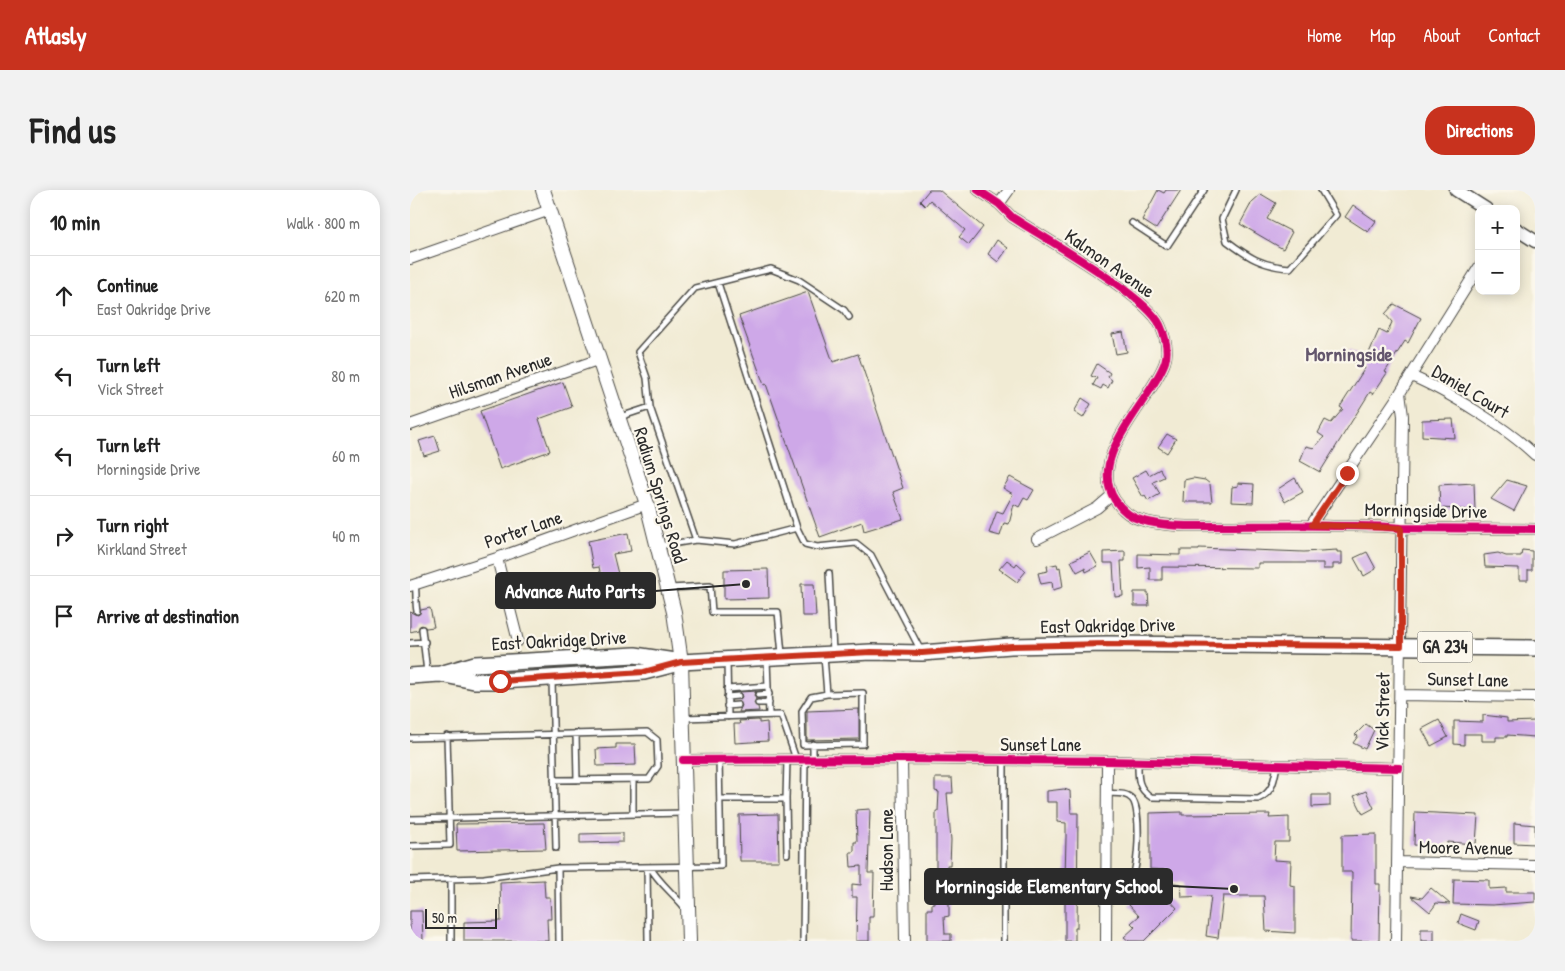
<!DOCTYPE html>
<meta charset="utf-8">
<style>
:root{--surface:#fff;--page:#f2f2f2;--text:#222;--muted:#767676;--line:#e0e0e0;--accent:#c8321e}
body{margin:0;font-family:"Patrick Hand",sans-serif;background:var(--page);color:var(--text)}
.controls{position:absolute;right:15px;top:15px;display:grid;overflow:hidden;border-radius:10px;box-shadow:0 2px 12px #0003}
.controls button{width:45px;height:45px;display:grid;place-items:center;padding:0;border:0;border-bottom:1px solid var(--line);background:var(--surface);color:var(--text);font:25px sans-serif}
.scale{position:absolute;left:15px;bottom:12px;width:72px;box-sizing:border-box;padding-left:5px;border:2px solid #2b2b2b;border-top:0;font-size:14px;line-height:18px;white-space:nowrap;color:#2b2b2b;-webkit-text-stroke:4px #fbf7ec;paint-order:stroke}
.stop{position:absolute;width:15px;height:15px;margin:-11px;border:4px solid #c8321e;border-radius:50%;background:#fff}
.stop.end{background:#c8321e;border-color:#fff;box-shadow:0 1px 5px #0008}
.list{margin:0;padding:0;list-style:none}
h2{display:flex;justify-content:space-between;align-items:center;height:65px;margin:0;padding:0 20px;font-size:21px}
h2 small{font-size:16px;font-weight:400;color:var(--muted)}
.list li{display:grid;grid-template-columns:32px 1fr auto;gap:15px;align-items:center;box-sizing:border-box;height:80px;padding:0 20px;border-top:1px solid var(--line)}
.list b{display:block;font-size:19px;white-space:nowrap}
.list p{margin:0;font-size:16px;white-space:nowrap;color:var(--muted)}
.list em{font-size:16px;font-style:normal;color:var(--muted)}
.icon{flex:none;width:28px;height:28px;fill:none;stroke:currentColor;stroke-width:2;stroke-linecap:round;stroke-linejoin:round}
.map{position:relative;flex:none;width:1125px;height:751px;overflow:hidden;border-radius:20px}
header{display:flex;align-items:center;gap:30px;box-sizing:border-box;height:70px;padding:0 25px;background:var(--accent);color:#fff}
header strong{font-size:24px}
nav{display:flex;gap:28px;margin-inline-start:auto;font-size:18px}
.intro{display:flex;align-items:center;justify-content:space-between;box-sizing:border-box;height:120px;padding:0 30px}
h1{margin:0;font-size:35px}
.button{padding:12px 22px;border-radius:20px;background:var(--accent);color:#fff;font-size:18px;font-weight:700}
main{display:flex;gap:30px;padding:0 30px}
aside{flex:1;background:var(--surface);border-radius:20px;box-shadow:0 2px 12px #0003}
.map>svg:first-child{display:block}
.building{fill:#cea8e8}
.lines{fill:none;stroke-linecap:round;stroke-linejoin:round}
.service-casing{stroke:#494844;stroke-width:8}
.minor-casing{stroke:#494844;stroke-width:12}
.tertiary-casing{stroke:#494844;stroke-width:15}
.secondary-casing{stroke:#494844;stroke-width:16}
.primary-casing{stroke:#494844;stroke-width:18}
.service{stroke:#fff;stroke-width:5}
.minor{stroke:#fff;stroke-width:10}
.tertiary{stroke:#fff;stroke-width:12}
.secondary{stroke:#fff;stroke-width:14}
.primary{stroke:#fff;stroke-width:15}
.cycleway-casing{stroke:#fbf7ec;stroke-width:11}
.cycleway{stroke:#d6006c;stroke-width:8}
.route{stroke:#c8321e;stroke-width:6}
.labels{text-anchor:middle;stroke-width:4.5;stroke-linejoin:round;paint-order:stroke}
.shield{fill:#fbf7ec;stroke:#696865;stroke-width:1}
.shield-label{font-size:18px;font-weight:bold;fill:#2b2b2b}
.street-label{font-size:19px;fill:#2b2b2b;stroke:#fbf7ec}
.neighbourhood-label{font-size:20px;font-weight:bold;fill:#64576d;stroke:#fbf7ec}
.leader{fill:none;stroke:#2b2b2b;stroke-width:2}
.callout-dot{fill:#2b2b2b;stroke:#fbf7ec;stroke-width:2}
.callout{fill:#2b2b2b;stroke:#2b2b2b;stroke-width:2}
.callout-label{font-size:20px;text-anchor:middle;font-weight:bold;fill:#fff}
</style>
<header>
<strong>Atlasly</strong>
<nav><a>Home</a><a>Map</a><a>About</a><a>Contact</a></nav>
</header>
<div class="intro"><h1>Find us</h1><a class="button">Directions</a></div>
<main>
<aside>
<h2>10 min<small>Walk · 800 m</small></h2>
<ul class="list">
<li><svg class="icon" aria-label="ahead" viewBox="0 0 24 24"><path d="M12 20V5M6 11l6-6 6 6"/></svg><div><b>Continue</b><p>East Oakridge Drive</p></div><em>620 m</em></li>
<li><svg class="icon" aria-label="left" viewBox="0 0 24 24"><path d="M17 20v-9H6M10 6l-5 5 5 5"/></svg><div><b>Turn left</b><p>Vick Street</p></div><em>80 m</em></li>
<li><svg class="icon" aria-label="left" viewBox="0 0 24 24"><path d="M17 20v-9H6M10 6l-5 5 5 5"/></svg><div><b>Turn left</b><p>Morningside Drive</p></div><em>60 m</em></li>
<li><svg class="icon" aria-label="right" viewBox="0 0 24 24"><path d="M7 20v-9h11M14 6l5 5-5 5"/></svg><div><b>Turn right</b><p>Kirkland Street</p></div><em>40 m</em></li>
<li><svg class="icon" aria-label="arrive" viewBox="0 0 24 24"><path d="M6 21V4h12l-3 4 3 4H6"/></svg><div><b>Arrive at destination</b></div></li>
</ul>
</aside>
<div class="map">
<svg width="1125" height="751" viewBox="0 0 1125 751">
<rect width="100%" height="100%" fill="#fbf7ec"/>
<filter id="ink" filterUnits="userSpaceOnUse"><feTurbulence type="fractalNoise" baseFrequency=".02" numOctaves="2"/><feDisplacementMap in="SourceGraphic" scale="10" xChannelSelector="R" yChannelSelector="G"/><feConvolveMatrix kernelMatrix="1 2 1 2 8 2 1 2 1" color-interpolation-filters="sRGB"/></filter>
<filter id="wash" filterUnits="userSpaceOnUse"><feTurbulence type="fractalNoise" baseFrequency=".0096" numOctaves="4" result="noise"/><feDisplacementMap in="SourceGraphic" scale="20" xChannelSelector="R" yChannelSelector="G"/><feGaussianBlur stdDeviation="1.12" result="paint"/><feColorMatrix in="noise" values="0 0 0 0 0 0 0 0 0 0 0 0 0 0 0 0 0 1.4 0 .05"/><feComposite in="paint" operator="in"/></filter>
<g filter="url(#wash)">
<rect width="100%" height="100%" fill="#f1ebd4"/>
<g id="blocks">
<!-- building -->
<path class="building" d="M519,0H529L573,37L559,55L549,47L555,40L520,10L515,16L510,11Z
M748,0L754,3L756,0H771L746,39L732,30Z
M851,4L866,13L857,29L882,42L873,59L830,34L842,12Z
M943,15L966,31L958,42L935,27Z
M587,50L598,58L588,72L578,64Z
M398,102L423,172L448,164L493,298L483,302L493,329L454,341L452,332L410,347L356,194L354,195L329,126Z
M984,114L1011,128L998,153L995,151L975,182L977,183L963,204L960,202L910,282L890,271L896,256L904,258L914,247L908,243L915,230L921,233L933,219L930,217L955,178L935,167L939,160L956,170L969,140L977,144L982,132L975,124Z
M713,142L717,162L706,164L702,144Z
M687,174L700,183L698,187L702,190L698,198L693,195L691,199L683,195L687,188L681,186Z
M153,192L162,217L129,229L140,261L90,279L70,221Z
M672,208L681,214L673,228L664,222Z
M1043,229L1045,248L1012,246V230Z
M757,244L766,249L757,263L748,257Z
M25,246L30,261L14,266L9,251Z
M750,279L754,287L743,292L750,304L738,311L735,306L733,307L722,288L736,280L739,285Z
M600,287L624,300L618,310L614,308L609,317L604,314L599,334L594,333L590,346L579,343L587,321L593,323L603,304L593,298Z
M783,288L795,290L800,294L802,312H773L774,290Z
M885,288L893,302L875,312L868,299Z
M1097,290L1117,296L1104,321L1081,309Z
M828,293L844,294L843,313L821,312L822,297L828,296Z
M1064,293L1065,320L1030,318L1029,295Z
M218,343L221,361L203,364L210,392L226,389L230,407L191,415L187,398L193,396L189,377L183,378L178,351Z
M789,358L894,362L927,360V362H932V374H923V379H913V373H848V378L752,377V390H740V377L728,378V364L770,365V360H789Z
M1112,360L1122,361V380H1118V390H1109V378L1075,377L1074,365L1088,363L1096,366H1111Z
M715,361V371H711L713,406L705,407L703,373H694V362Z
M680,362L688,376L676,382L675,378L667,382L661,371Z
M957,362L966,379L954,386L944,368Z
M597,370L605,376L607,373L616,381L607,392L589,379Z
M647,374L648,378L650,377L653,397L643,400L642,392L631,394L628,383L638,381L637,376Z
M358,379L359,408L314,409V380Z
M391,394H404L406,426H392Z
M724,402H738L739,416H724Z
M20,418L24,437L16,438L11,435L8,440L0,442V422L8,425L11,420Z
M346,501L344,505L346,509L344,513L348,517L349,521L329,522L332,515L328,511L332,507L330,502Z
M449,519V549L397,550V521Z
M1073,525L1097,528V532L1125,531V547L1097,545V547H1086V551H1072V544H1054V555L1044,554V531L1073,532Z
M349,530V533L357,532L358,551L325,553L324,534H330L329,531Z
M1029,530L1038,547L1021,556L1012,539Z
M956,534L964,540L955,559L943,553L948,546L945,545Z
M206,554H225L226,575L187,576L186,559L206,558Z
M525,588H542L543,603H537L541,650L540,675H537V713H539V726L534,727L535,744H541V751H517V719H522V713H524V683H526V621H528L529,602L525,601Z
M654,599L660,601L661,623H668L667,738H665V751H655V701L637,702V687L655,688L656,647V633L647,632V612H637V601Z
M956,601L964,618L953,624L944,606Z
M902,605H920V616L902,617Z
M460,619L458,683H464L463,727H459V751H446L447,707H442V694L451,695V676L441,677L440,662H444V652H447L446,620Z
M772,622V625L860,624L859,628L879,627V652H865L864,670L881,671L880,695L885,696V743L856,741L854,706H813L808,748L796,746L801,706L772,707L771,694L760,692L759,680L740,679V623Z
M1005,622L1068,625L1066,654L1037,652V657L1004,655Z
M368,624L369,671H330L329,625Z
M134,633L136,659L47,661L46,634Z
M1104,633L1125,635V654L1104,653Z
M213,643V652L170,653V644Z
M966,644V694H970L969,751H941L942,682H932V645Z
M1044,689L1079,690V699L1096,698V702H1125V712L1082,715L1043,714Z
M134,690L135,707H140L141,729H137L138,751H54V732L91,731L90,692Z
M743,691L767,718L734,751H719L714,747L725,737L721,733L729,726L719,715Z
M1021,698L1040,714L1025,713L1026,714L1020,722L1001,706L1012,708Z
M0,721H12L13,751H0Z
M1051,724L1069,731L1066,740L1048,733Z
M1011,739H1024V751H1011Z"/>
</g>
</g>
<g filter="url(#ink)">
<use href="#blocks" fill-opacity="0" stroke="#494844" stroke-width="1"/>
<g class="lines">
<!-- service casing -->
<g class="service-casing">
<path id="service" d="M826,0L812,29L817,51C838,67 852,76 880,78L926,25L911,0
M722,33L757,56L794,0
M308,93L387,338
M210,227L240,217
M286,350L240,217L237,188L228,162L285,98L361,79L389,90L434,120L439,127
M249,356L286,350L325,354L387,338L395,354L407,357L446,353L461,365L511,461
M419,383L423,462
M5,395C7,404 5,411 7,421
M259,398L300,396L302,422H368L372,464
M12,439L17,482
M0,453L15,452
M414,466L417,504L401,507L392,521L393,555L453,554V503L417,504
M357,469L359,525
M317,470L318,527
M142,490L146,658
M317,499L358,496
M348,505L359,504
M317,507L328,506
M348,513H359
M317,516L328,515
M273,528L371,525L386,569
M166,543L167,590
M0,548L237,542L247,550L248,576L239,589L144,590
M403,569V554
M594,570V751
M728,572C728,587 727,598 741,607L848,609C863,602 864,591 867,575
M223,589V624
M696,603C705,604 716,602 722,609C732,619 729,687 718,698C713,703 704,704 697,705
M310,609H376L377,569
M376,609L377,664
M0,629L274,623
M0,656L40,655L37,546
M237,677L238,751
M240,677C248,692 264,704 275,718
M148,678L149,751
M41,689V751
M0,690L74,688L148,678L311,676L309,569
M393,751L395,569"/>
</g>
<!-- minor casing -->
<g class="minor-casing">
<path id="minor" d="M568,0L589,14L602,27C634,48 737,106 750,135C755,146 759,160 755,172C741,212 676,266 705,310C711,319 720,327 731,330C754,337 783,336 806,336C845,336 884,335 923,336C946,336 968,335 991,338L1125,339
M589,14L599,0
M0,69L140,20
M1001,186C1037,201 1097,238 1125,265
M0,235L190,169
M901,335L990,203L1069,77
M627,349L687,318L702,305
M87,368L108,451
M0,396L87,368L237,314
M990,505L1125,507
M492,569L495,751
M273,570L492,569L697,571L989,578
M987,672L1125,675
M696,751L697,571
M986,751L993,226L990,203"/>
</g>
<!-- tertiary casing -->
<g class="tertiary-casing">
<path id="tertiary" d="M1046,0L1076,19
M1106,39L1125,51"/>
</g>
<!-- secondary casing -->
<g class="secondary-casing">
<path id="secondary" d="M133,0L237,314L264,422L271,472L279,751"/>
</g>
<!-- primary casing -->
<g class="primary-casing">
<path id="primary" d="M30,484L65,474L225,465L271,472L461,462L512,463L601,456L697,454L1125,458
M0,486L30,484L64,491H90L234,482L265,474"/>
</g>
<!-- service -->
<use href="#service" class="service"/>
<!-- minor -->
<use href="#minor" class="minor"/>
<!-- tertiary -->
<use href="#tertiary" class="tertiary"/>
<!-- secondary -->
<use href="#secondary" class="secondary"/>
<!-- primary -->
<use href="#primary" class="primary"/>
<!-- cycleway casing -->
<g class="cycleway-casing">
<path id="cycleway" d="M568,0L589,14L602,27C634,48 737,106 750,135C755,146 759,160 755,172C741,212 676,266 705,310C711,319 720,327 731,330C754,337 783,336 806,336C845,336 884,335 923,336C946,336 968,335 991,338L1125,339
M273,570L492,569L697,571L989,578"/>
</g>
<!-- cycleway -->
<use href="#cycleway" class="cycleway"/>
</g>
</g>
<g class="lines" filter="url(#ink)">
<!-- route -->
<path class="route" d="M90,491L234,482L271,472L461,462L512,463L602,456L697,454L991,456V338L902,335L937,283"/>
</g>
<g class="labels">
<!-- shield labels -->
<rect class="shield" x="1007.5" y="441.5" width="55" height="31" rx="4"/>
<g class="shield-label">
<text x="1035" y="463">GA 234</text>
</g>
<!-- street labels -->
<g class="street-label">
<text transform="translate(700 73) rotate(35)" y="7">Kalmon Avenue</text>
<text transform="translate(90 185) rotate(-19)" y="7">Hilsman Avenue</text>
<text transform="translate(1061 201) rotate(31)" y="7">Daniel Court</text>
<text transform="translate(251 305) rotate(73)" y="7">Radium Springs Road</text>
<text transform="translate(1016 320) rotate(1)" y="7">Morningside Drive</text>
<text transform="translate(113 339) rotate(-19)" y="7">Porter Lane</text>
<text transform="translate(698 435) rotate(-1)" y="7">East Oakridge Drive</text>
<text transform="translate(149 450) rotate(-3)" y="7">East Oakridge Drive</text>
<text transform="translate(1058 489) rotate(1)" y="7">Sunset Lane</text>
<text transform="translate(972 522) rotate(-89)" y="7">Vick Street</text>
<text x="631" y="561">Sunset Lane</text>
<text transform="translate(1056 657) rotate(1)" y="7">Moore Avenue</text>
<text transform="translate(476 660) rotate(-90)" y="7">Hudson Lane</text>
</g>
<!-- neighbourhood labels -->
<g class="neighbourhood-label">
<text x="939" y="171">Morningside</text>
</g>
</g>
<!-- callouts -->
<path class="leader" d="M336 394L245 401M824 699L762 696"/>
<g class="callout-dot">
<circle cx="336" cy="394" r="5"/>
<circle cx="824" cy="699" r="5"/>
</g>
<g class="callout">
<rect x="86" y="383" width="159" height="35" rx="5"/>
<rect x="515" y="679" width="247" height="35" rx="5"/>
</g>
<g class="callout-label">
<text x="165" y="408">Advance Auto Parts</text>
<text x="639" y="703">Morningside Elementary School</text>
</g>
</svg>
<div class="controls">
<button>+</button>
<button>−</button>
</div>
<div class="scale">50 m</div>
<div class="stop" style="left:90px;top:491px"></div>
<div class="stop end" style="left:937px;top:283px"></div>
</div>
</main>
